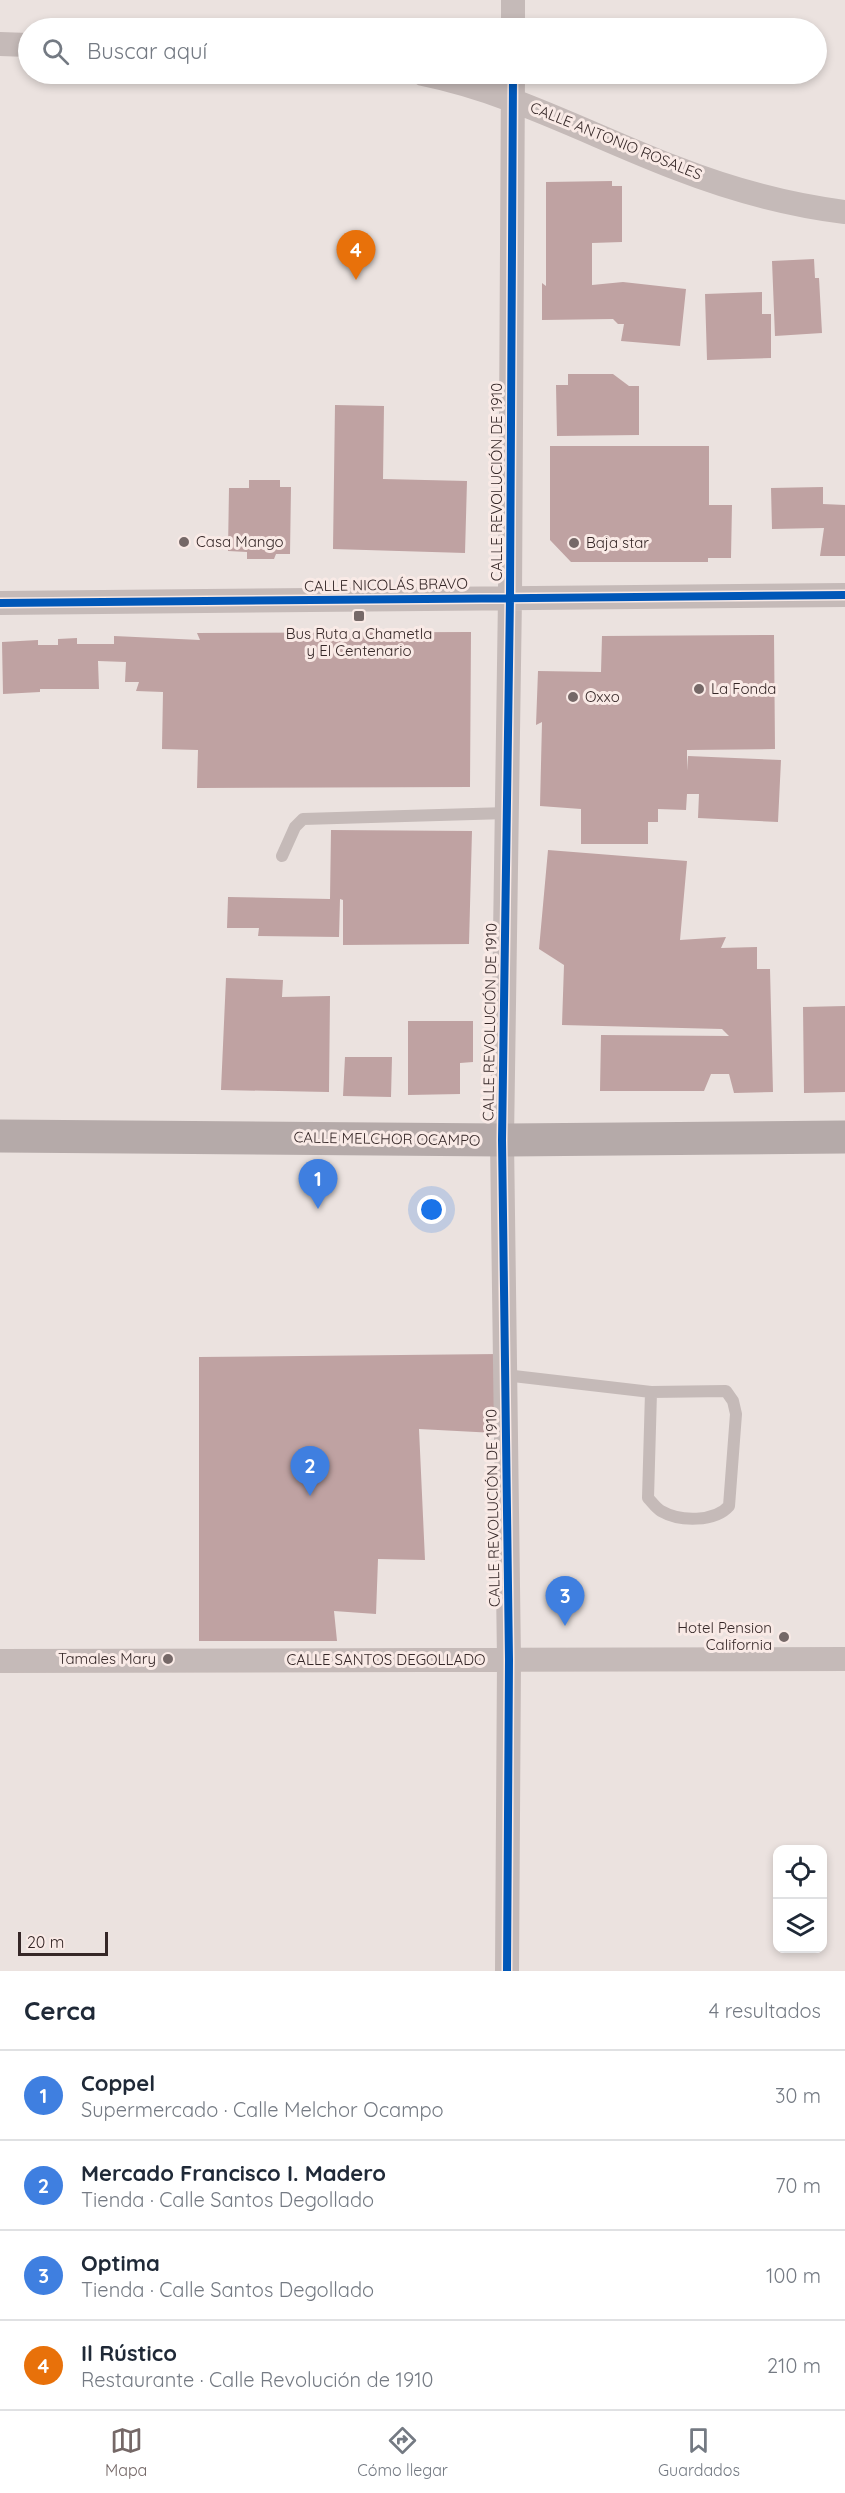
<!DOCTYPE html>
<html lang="es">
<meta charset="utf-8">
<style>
:root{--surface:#fff;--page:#f6f6f7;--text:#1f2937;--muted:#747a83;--line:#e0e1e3;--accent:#756867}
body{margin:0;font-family:Quicksand,sans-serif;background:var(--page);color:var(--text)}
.controls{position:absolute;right:18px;bottom:18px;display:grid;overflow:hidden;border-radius:12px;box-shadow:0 3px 9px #0003}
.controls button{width:54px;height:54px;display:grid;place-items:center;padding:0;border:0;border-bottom:2px solid var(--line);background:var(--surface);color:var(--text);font:30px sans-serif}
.scale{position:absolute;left:18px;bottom:15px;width:90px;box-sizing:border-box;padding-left:6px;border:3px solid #352727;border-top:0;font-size:16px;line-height:21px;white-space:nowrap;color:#352727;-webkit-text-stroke:4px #f9eae6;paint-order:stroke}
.you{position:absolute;left:432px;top:1210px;width:21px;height:21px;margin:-15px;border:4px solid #fff;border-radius:50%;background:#1a73e8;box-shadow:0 0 0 9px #1a73e833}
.badge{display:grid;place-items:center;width:39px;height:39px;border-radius:50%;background:var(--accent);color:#fff;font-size:20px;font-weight:700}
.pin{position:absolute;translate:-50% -50px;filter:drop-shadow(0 2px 3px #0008)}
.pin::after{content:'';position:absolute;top:32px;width:21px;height:18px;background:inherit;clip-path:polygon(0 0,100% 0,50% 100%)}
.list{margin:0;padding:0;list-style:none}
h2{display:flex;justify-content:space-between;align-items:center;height:78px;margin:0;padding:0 24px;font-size:26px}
h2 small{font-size:20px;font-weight:400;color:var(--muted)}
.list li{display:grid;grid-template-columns:39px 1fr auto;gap:18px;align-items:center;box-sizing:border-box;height:90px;padding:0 24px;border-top:2px solid var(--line)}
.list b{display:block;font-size:22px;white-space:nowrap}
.list p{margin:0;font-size:20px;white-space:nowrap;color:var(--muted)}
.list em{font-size:20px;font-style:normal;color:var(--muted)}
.icon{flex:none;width:33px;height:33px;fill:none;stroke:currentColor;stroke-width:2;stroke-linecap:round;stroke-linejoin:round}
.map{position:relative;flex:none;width:845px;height:1971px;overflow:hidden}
.search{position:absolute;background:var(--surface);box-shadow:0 3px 9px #0003;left:18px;right:18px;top:18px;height:66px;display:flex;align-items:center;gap:15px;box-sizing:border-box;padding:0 21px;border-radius:33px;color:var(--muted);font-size:22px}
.sheet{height:438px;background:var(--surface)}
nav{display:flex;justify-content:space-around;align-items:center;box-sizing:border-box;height:84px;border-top:2px solid var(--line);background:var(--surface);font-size:16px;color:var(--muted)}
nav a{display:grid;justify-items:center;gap:3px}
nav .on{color:var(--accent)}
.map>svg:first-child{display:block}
.building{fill:#bfa2a2}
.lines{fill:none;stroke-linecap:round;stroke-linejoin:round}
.lane{stroke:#c5bab8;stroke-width:12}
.street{stroke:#c5bab8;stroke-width:24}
.secondary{stroke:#b5aaa9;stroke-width:33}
.cycleway-casing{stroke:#f9eae6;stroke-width:11}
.cycleway{stroke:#0057b8;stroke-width:8}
.poi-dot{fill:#756867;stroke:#f9eae6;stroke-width:2}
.labels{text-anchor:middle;stroke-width:6;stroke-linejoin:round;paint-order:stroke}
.street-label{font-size:15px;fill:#352727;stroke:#f9eae6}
.poi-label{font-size:15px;fill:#352727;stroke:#f9eae6;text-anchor:start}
</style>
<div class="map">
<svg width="845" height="1971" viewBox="0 0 845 1971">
<rect width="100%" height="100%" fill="#ebe2df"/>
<!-- building -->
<path class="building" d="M612,181V186H622V242L592,243V285L623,282L686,289L680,346L621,341L624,324H618L613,319L542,320V283L546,286V182Z
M814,259L815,278H819L822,333L775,336L772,261Z
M762,292V314H771V358L707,360L705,294Z
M568,374H613L629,386H639V435L557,436L556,385H568Z
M335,405L384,406L383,479L467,481L465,553L333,549Z
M550,446H709V505H732L731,558H708V562H571L550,540Z
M249,480H280V487H291L290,554H276L274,559H247V552L228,551L229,488H249Z
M823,487V504L845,505V556H820L824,528L772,529L771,488Z
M471,632L470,787L197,788L198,750L162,749L163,692L136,691L139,682H125L126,662L98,661L99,689H40V692L3,694L2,642L38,640V645H58V639L77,638V644H114V636L200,640L197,633Z
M774,635L775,749L687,750V771L688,756L781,760L778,822L698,818L699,794H687L686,810L658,809V822H648V844H581V809L540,806L542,722L536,725L538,671L601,672L602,636Z
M331,830L472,831L469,944L343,945V900L340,899L339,937L258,936L259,928H227L228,897L330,899Z
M548,850L687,861L680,940L726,937L721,948L757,947V969H770L773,1092L734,1093L729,1074H711L704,1091H600L601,1035L729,1036L722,1029L562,1025L564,965L539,949Z
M226,978L283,980L282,997L330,996L329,1092L221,1090Z
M845,1006V1092L804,1093L803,1007Z
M408,1021H473V1062L460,1063V1094L408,1095Z
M345,1057H392L391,1097L343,1096Z
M499,1354L495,1433L419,1429L425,1560L378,1559L376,1614L334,1611L337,1641H199V1357Z"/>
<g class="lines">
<!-- lane -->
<path class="lane" d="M282,856L295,827L303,819L507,813
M505,1375L651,1392L726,1391L733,1401L736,1414L729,1506C715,1522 680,1522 661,1511C656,1508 652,1502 648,1498L651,1392"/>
<!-- street -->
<path class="street" d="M513,28V0
M0,44L28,45
M423,74C512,92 592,136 676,168C730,189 788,205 845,212
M0,603L845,595
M0,1661L845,1659
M507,1971L509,1660L502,1140L510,597L513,74"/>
<!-- secondary -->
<path class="secondary" d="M0,1136L502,1140L845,1137"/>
<!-- cycleway casing -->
<g class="cycleway-casing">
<path id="cycleway" d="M0,603L845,595
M507,1971L509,1660L502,1140L510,597L513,74"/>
</g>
<!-- cycleway -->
<use href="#cycleway" class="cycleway"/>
</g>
<!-- markers -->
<g class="poi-dot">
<circle cx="184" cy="542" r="6"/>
<circle cx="574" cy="543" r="6"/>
<rect x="353" y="610" width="12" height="12" rx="3"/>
<circle cx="699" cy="689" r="6"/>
<circle cx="573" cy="697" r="6"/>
<circle cx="784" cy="1637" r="6"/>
<circle cx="168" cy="1659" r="6"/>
</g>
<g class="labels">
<!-- street labels -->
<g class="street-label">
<text transform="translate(616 141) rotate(22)" y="5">CALLE ANTONIO ROSALES</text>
<text transform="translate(497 482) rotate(-90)" y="5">CALLE REVOLUCIÓN DE 1910</text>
<text transform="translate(386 585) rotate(-1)" y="5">CALLE NICOLÁS BRAVO</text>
<text transform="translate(490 1022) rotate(-89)" y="5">CALLE REVOLUCIÓN DE 1910</text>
<text transform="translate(387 1139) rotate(1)" y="5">CALLE MELCHOR OCAMPO</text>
<text transform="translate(493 1508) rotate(-91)" y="5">CALLE REVOLUCIÓN DE 1910</text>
<text x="386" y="1665">CALLE SANTOS DEGOLLADO</text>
</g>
<!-- poi labels -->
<g class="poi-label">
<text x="196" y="547">Casa Mango</text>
<text x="586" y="548">Baja star</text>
<text x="359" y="639" text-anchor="middle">Bus Ruta a Chametla<tspan x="359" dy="17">y El Centenario</tspan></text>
<text x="711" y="694">La Fonda</text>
<text x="585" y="702">Oxxo</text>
<text x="772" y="1633" text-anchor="end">Hotel Pension<tspan x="772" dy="17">California</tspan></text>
<text x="156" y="1664" text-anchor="end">Tamales Mary</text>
</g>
</g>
</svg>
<div class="controls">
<button><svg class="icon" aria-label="locate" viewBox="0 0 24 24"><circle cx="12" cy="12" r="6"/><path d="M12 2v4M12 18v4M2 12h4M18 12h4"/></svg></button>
<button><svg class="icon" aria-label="layers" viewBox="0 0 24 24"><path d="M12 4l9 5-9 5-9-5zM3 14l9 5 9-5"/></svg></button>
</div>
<div class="scale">20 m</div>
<div class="you"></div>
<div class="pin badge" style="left:318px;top:1209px;background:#3f7fe0">1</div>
<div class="pin badge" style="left:310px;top:1496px;background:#3f7fe0">2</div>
<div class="pin badge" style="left:565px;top:1626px;background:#3f7fe0">3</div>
<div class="pin badge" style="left:356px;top:280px;background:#e8710a">4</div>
<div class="search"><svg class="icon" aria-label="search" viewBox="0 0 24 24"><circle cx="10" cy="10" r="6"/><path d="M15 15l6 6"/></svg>Buscar aquí</div>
</div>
<section class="sheet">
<h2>Cerca<small>4 resultados</small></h2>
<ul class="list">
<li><span class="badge" style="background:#3f7fe0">1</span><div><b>Coppel</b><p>Supermercado · Calle Melchor Ocampo</p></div><em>30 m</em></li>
<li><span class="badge" style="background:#3f7fe0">2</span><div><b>Mercado Francisco I. Madero</b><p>Tienda · Calle Santos Degollado</p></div><em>70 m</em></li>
<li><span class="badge" style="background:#3f7fe0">3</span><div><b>Optima</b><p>Tienda · Calle Santos Degollado</p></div><em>100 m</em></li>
<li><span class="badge" style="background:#e8710a">4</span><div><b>Il Rústico</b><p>Restaurante · Calle Revolución de 1910</p></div><em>210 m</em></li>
</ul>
</section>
<nav>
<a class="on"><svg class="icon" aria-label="map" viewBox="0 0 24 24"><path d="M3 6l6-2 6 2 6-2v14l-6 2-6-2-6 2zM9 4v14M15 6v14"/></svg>Mapa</a>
<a><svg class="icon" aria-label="directions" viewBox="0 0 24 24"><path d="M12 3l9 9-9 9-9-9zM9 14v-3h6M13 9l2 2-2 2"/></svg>Cómo llegar</a>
<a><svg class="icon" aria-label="saved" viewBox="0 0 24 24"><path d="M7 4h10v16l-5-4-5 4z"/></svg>Guardados</a>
</nav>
